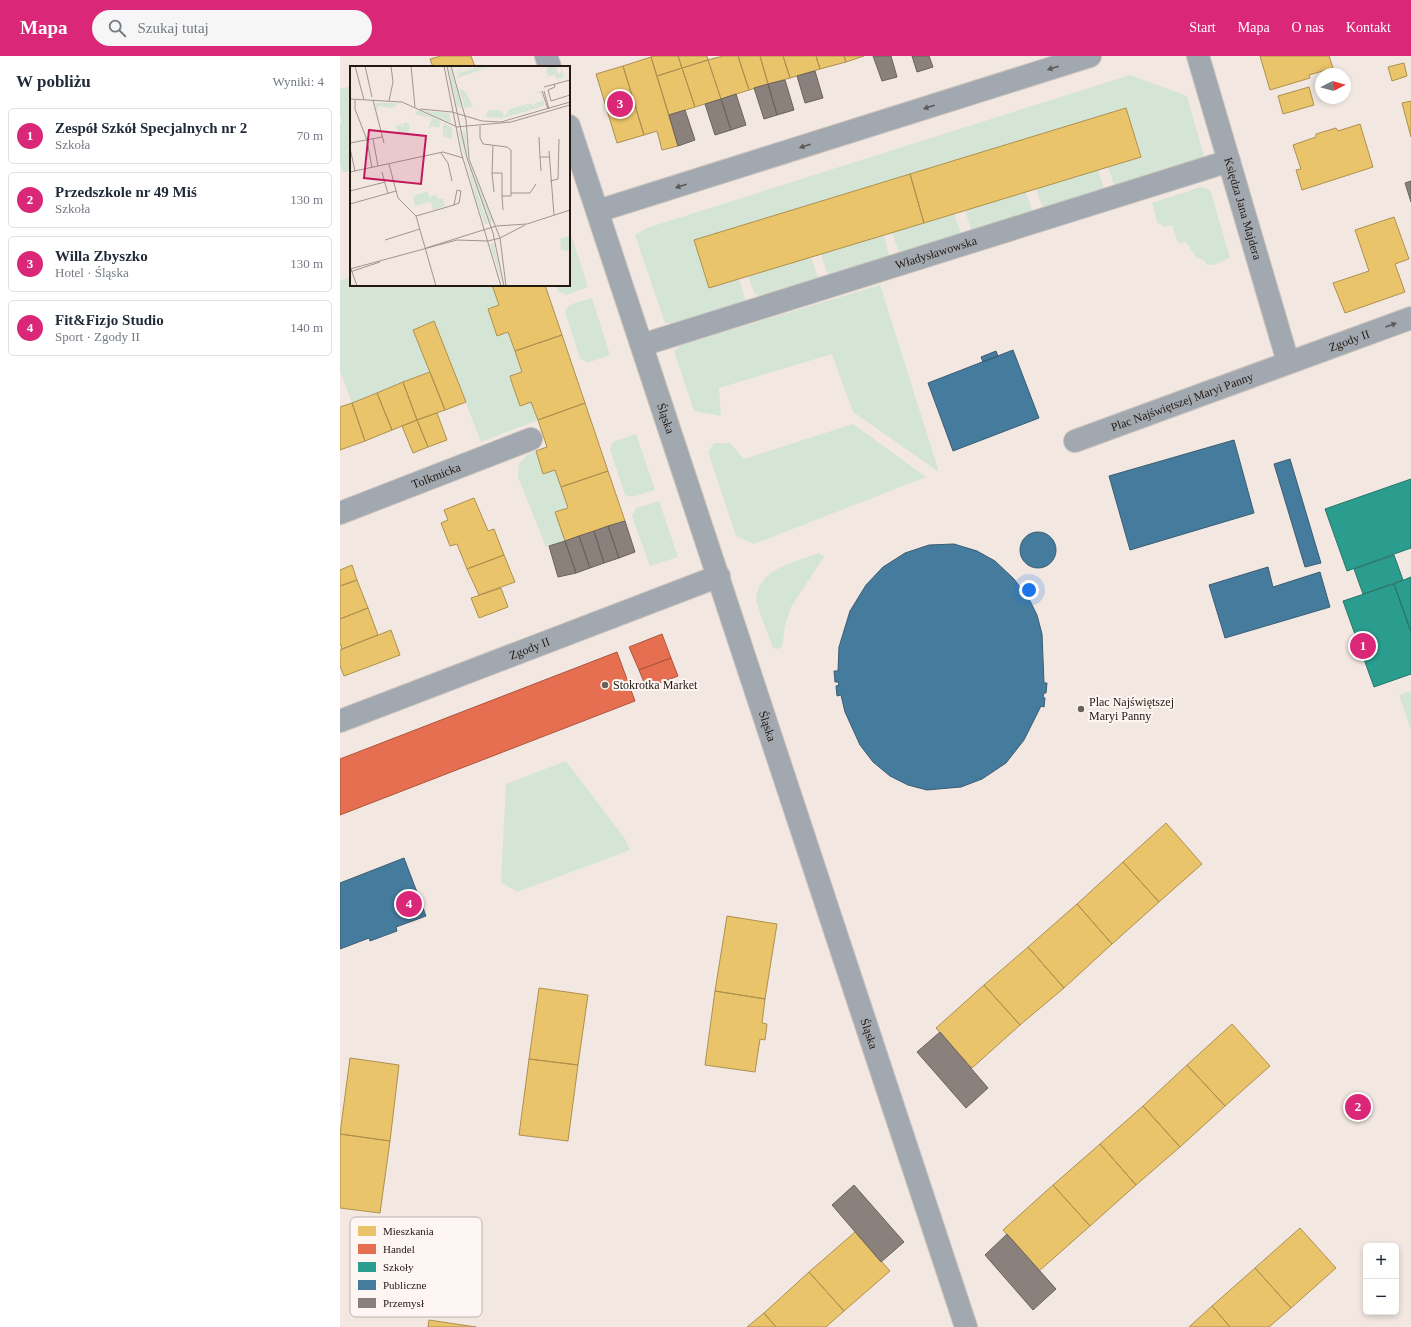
<!DOCTYPE html>
<html lang="pl">
<meta charset="utf-8">
<style>
:root{--surface:#fff;--page:#f6f6f7;--text:#1f2937;--muted:#747a83;--line:#e0e1e3;--accent:#db2777}
body{margin:0;font-family:"Times New Roman",serif;background:var(--page);color:var(--text)}
.controls{position:absolute;right:12px;bottom:12px;display:grid;overflow:hidden;border-radius:6px;box-shadow:0 2px 6px #0003}
.controls button{width:36px;height:36px;display:grid;place-items:center;padding:0;border:0;border-bottom:1px solid var(--line);background:var(--surface);color:var(--text);font:20px sans-serif}
.compass{position:absolute;left:975px;top:12px;width:36px;height:36px;border-radius:50%;background:var(--surface);box-shadow:0 2px 6px #0003;rotate:84deg}
.you{position:absolute;left:689px;top:534px;width:14px;height:14px;margin:-10px;border:3px solid #fff;border-radius:50%;background:#1a73e8;box-shadow:0 0 0 6px #1a73e833}
.badge{display:grid;place-items:center;width:26px;height:26px;border-radius:50%;background:var(--accent);color:#fff;font-size:13px;font-weight:700}
.pin{position:absolute;translate:-50% -50%;border:2px solid #fff;box-shadow:0 1px 4px #0006}
.list{margin:0;padding:0;list-style:none}
h2{display:flex;justify-content:space-between;align-items:center;height:52px;margin:0;padding:0 16px;font-size:17px}
h2 small{font-size:13px;font-weight:400;color:var(--muted)}
.list li{display:grid;grid-template-columns:26px 1fr auto;gap:12px;align-items:center;box-sizing:border-box;height:56px;margin:0 8px 8px;padding:0 8px;border:1px solid var(--line);border-radius:6px}
.list b{display:block;font-size:15px;white-space:nowrap}
.list p{margin:0;font-size:13px;white-space:nowrap;color:var(--muted)}
.list em{font-size:13px;font-style:normal;color:var(--muted)}
.icon{flex:none;width:22px;height:22px;fill:none;stroke:currentColor;stroke-width:2;stroke-linecap:round;stroke-linejoin:round}
.map{position:relative;flex:none;width:1071px;height:1271px;overflow:hidden}
header{display:flex;align-items:center;gap:24px;box-sizing:border-box;height:56px;padding:0 20px;background:var(--accent);color:#fff}
header strong{font-size:19px}
nav{display:flex;gap:22px;margin-inline-start:auto;font-size:14px}
.search{width:280px;height:36px;background:var(--page);display:flex;align-items:center;gap:10px;box-sizing:border-box;padding:0 14px;border-radius:22px;color:var(--muted);font-size:15px}
main{display:flex}
aside{flex:1;background:var(--surface)}
.map>svg:first-child{display:block}
.green{fill:#d4e5d5}
.homes{fill:#e9c46a;stroke:#ae904f}
.shops{fill:#e76f51;stroke:#ac553e}
.schools{fill:#2a9d8f;stroke:#287569}
.public{fill:#457b9d;stroke:#3b5d73}
.industry{fill:#8a817c;stroke:#6b625c}
.lines{fill:none;stroke-linecap:round;stroke-linejoin:round}
.street-casing{stroke:#cbc3bd;stroke-width:24}
.street{stroke:#a1a8af;stroke-width:22}
.oneway{fill:#5c5958}
.poi-dot{fill:#6c605a;stroke:#fdf6f2;stroke-width:1.5}
.labels{text-anchor:middle;stroke-width:4;stroke-linejoin:round;paint-order:stroke}
.street-label{font-size:12px;fill:#241811;stroke:#fdf6f2}
.poi-label{font-size:12px;fill:#241811;stroke:#fdf6f2;text-anchor:start}
.inset-road{fill:none;stroke:#a0948e;stroke-width:1}
.view{fill:#c2185b;fill-opacity:0.15;stroke:#c2185b;stroke-width:2}
.inset-edge{fill:none;stroke:#241811;stroke-width:2}
.key{fill:#fdf6f2;stroke:#bcb3ae;stroke-width:1}
.key-label{font-size:11px;fill:#241811}
</style>
<header>
<strong>Mapa</strong>
<div class="search"><svg class="icon" aria-label="search" viewBox="0 0 24 24"><circle cx="10" cy="10" r="6"/><path d="M15 15l6 6"/></svg>Szukaj tutaj</div>
<nav><a>Start</a><a>Mapa</a><a>O nas</a><a>Kontakt</a></nav>
</header>
<main>
<aside>
<h2>W pobliżu<small>Wyniki: 4</small></h2>
<ul class="list">
<li><span class="badge">1</span><div><b>Zespół Szkół Specjalnych nr 2</b><p>Szkoła</p></div><em>70 m</em></li>
<li><span class="badge">2</span><div><b>Przedszkole nr 49 Miś</b><p>Szkoła</p></div><em>130 m</em></li>
<li><span class="badge">3</span><div><b>Willa Zbyszko</b><p>Hotel · Śląska</p></div><em>130 m</em></li>
<li><span class="badge">4</span><div><b>Fit&amp;Fizjo Studio</b><p>Sport · Zgody II</p></div><em>140 m</em></li>
</ul>
</aside>
<div class="map">
<svg width="1071" height="1271" viewBox="0 0 1071 1271">
<rect width="100%" height="100%" fill="#f2e7e1"/>
<!-- green -->
<path class="green" d="M790,19L847,40L865,104L775,132L768,111L801,101L786,53L355,184L369,231L399,223L405,242L403,246L333,267H325L295,179L307,172Z
M11,30V114L3,117L0,107V67L2,66L0,59V33Z
M758,114L764,132L762,135L706,153L702,150L696,133Z
M861,131L866,132L871,136L890,202L873,209H867L865,205L856,201L846,186L838,187L832,169L824,171L817,166L812,147Z
M686,136L692,154L691,158L632,177L625,154Z
M614,158L621,177L618,180L563,198L558,194L552,176Z
M229,172L248,231L226,239L218,235L216,229H229Z
M544,179L549,199L546,201L492,218L487,217L481,198Z
M471,201L478,222L418,240L414,237L408,220Z
M11,221V229H153L159,249L148,253L157,280L168,276L182,316L170,320L171,324L180,350L191,346L198,364L141,386L94,265L73,274L90,316L12,347L0,315V225Z
M540,229L599,416L513,356L492,298L379,332L381,360L354,355L334,295L341,289Z
M252,242L270,299L247,307L240,302L225,256L229,249Z
M513,368L586,421L414,488L396,480L368,396L374,387H390L404,403Z
M296,378L315,434L292,441L285,439L270,393L273,386Z
M196,395L203,417L215,414L228,452L215,456L225,485L206,491L178,421L179,408L187,399Z
M319,445L338,501L310,510L292,460L296,452Z
M479,497L484,501L451,551L445,570L442,591L438,593L433,592C430,583 416,549 416,542C420,512 455,506 479,497Z
M1071,635V674L1059,639Z
M226,705L285,783L290,794L177,836L161,826L166,728Z"/>
<!-- homes -->
<path class="homes" d="M101,0H131L135,11H93L90,3Z
M314,0H338L342,12L317,20L311,1Z
M338,0H367L368,4L342,12Z
M383,0H398L409,34L381,43L368,4Z
M398,0H420L428,28L409,34Z
M420,0H443L450,22L428,28Z
M443,0H476L480,13L450,22Z
M476,0H504L506,6L480,13Z
M504,0H524L506,6Z
M920,0H989L993,12L969,19L970,22L930,34Z
M311,1L338,90L322,94L317,75L304,79L283,10Z
M368,4L381,43L355,51L342,12Z
M1064,7L1067,20L1052,25L1048,11Z
M283,10L304,79L277,87L256,18Z
M342,12L355,51L329,59L317,20Z
M969,31L974,49L943,58L938,40Z
M1071,45V81L1062,47Z
M786,52L801,101L584,167L570,118Z
M1020,68L1033,111L962,134L956,114L961,113L953,89L976,81V78L996,72L998,75Z
M570,118L584,167L369,232L354,184Z
M1054,161L1069,203L1055,208L1065,236L1005,257L993,227L1029,215L1015,174Z
M152,229H205L222,279L175,295L168,276L157,280L148,253L159,249Z
M94,265L126,346L105,354L73,274Z
M222,279L245,347L198,364L191,346L180,350L171,324L170,320L182,316L175,295Z
M90,316L105,354L77,364L63,326Z
M63,326L77,364L52,374L37,337Z
M37,337L52,374L25,385L12,347Z
M12,347L25,385L0,394V351Z
M245,347L268,415L221,431L215,414L203,418L196,395L207,391L198,364Z
M97,357L107,384L88,391L77,364Z
M77,364L88,391L73,397L62,370Z
M268,415L285,465L225,485L215,456L228,452L221,431Z
M134,442L148,475L154,473L164,499L127,513L117,488L110,490L101,467L108,464L104,454Z
M164,499L175,526L139,539L127,513Z
M12,509L17,524L0,530V514Z
M17,524L28,552L0,563V530Z
M161,532L168,551L139,562L131,542Z
M28,552L38,579L2,593L0,587V563Z
M51,574L60,599L4,620L0,610V594Z
M826,767L862,808L819,846L783,806Z
M783,806L819,846L772,888L737,848Z
M737,848L772,888L724,932L688,891Z
M387,860L437,868L425,943L375,935Z
M688,891L724,932L680,969L644,929Z
M644,929L680,969L632,1012L596,972Z
M199,932L248,939L238,1009L189,1003Z
M375,935L425,943L422,967L427,968L425,984L420,983L415,1016L365,1009Z
M892,968L930,1010L885,1050L847,1009Z
M10,1002L59,1009L50,1085L0,1078Z
M189,1003L238,1009L228,1085L179,1079Z
M847,1009L885,1050L840,1091L803,1050Z
M803,1050L840,1091L796,1129L760,1088Z
M0,1078L50,1085L40,1157L0,1152Z
M760,1088L796,1129L750,1170L713,1129Z
M713,1129L750,1170L699,1215L663,1174Z
M960,1172L996,1212L951,1252L915,1212Z
M515,1176L550,1215L504,1255L469,1216Z
M915,1212L951,1252L929,1271H890L872,1250Z
M469,1216L504,1255L486,1271H436L424,1257Z
M872,1250L890,1271H849Z
M424,1257L436,1271H407Z
M89,1264L136,1271H88Z"/>
<!-- shops -->
<path class="shops" d="M322,578L331,602L299,614L289,591Z
M277,596L295,645L0,759V703Z
M331,602L338,620L305,633L306,631L299,614Z"/>
<!-- schools -->
<path class="schools" d="M1071,423V492L1007,515L985,453Z
M1054,499L1063,524L1023,538L1014,513Z
M1071,521V576L1054,528Z
M1054,528L1071,576V618L1034,631L1003,545Z"/>
<!-- public -->
<path class="public" d="M673,294L699,362L613,395L588,327Z
M656,295L658,300L643,306L641,301Z
M894,384L914,457L790,494L769,420Z
M950,403L981,507L965,511L934,408Z
M680 494a18 18 0 1 1 36 0a18 18 0 1 1-36 0Z
M614,488L637,495L655,505L674,523L689,543L697,559L702,578L704,627H707L706,637H704L703,641L705,642L704,651L701,650L684,684L666,707L642,723L621,731L587,734L568,729L550,720L533,706L520,689L505,656L501,639L497,640L496,630L499,629L498,626H495L494,615H498L499,591L510,555L526,529L543,511L565,497L589,489Z
M928,511L933,531L980,516L990,551L885,582L869,529Z
M64,802L86,860L56,871L57,875L30,885L29,882L0,893V827Z"/>
<!-- industry -->
<path class="industry" d="M533,0H551L557,21L542,25Z
M572,0H589L593,11L577,16Z
M475,15L483,42L465,47L457,20Z
M445,24L454,54L437,59L428,28Z
M428,28L437,59L424,63L414,32Z
M396,38L406,69L391,74L381,43Z
M381,43L391,74L375,79L365,48Z
M345,54L355,84L338,90L329,59Z
M1071,125V146L1065,127Z
M285,465L295,496L279,502L268,470Z
M268,470L279,502L264,507L254,475Z
M254,475L264,507L250,512L239,480Z
M239,480L250,512L236,517L225,485Z
M225,485L236,517L218,521L209,490Z
M600,976L648,1032L626,1052L577,996Z
M514,1129L564,1186L541,1206L492,1149Z
M667,1178L716,1233L693,1254L645,1199Z"/>
<g class="lines">
<!-- street casing -->
<g class="street-casing">
<g id="street">
<path d="M206,0L210,11"/>
<path id="s1" d="M858,0L948,306"/>
<path id="s2" d="M229,70L626,1271"/>
<path d="M258,155L750,0"/>
<path id="s3" d="M302,289L889,105"/>
<path id="s4" d="M735,385L1071,262"/>
<path id="s5" d="M0,457L191,383"/>
<path id="s6" d="M0,665L379,520"/>
</g>
</g>
<!-- street -->
<use href="#street" class="street"/>
</g>
<!-- one-way arrows -->
<defs><path id="oneway-solid" d="M-6-.8H1V-3.2L6.5 0L1 3.2V.8H-6Z"/></defs>
<g class="oneway">
<use href="#oneway-solid" transform="translate(713 12) rotate(162)"/>
<use href="#oneway-solid" transform="translate(589 51) rotate(162)"/>
<use href="#oneway-solid" transform="translate(465 90) rotate(162)"/>
<use href="#oneway-solid" transform="translate(341 130) rotate(162)"/>
<use href="#oneway-solid" transform="translate(1051 269) rotate(-20)"/>
</g>
<!-- markers -->
<g class="poi-dot">
<circle cx="265" cy="629" r="4"/>
<circle cx="741" cy="653" r="4"/>
</g>
<g class="labels">
<!-- street labels -->
<g class="street-label">
<text dy="4" stroke="none"><textPath href="#s1" startOffset="159">Księdza Jana Majdera</textPath></text>
<text dy="4" stroke="none"><textPath href="#s3" startOffset="308">Władysławowska</textPath></text>
<text dy="4" stroke="none"><textPath href="#s4" startOffset="292">Zgody II</textPath></text>
<text dy="4" stroke="none"><textPath href="#s4" startOffset="114">Plac Najświętszej Maryi Panny</textPath></text>
<text dy="4" stroke="none"><textPath href="#s2" startOffset="308">Śląska</textPath></text>
<text dy="4" stroke="none"><textPath href="#s5" startOffset="103">Tolkmicka</textPath></text>
<text dy="4" stroke="none"><textPath href="#s6" startOffset="203">Zgody II</textPath></text>
<text dy="4" stroke="none"><textPath href="#s2" startOffset="632">Śląska</textPath></text>
<text dy="4" stroke="none"><textPath href="#s2" startOffset="956">Śląska</textPath></text>
</g>
<!-- poi labels -->
<g class="poi-label">
<text x="273" y="633">Stokrotka Market</text>
<text x="749" y="650">Plac Najświętszej<tspan x="749" dy="14">Maryi Panny</tspan></text>
</g>
</g>
<!-- overview -->
<g transform="translate(10 10)">
<rect width="220" height="220" fill="#f2e7e1"/>
<path d="M98,0H100L112,42L107,41ZM132,0H137L122,5L144,0L106,12L109,9L107,4L113,3L109,5V7ZM206,0L208,8L211,7V2L214,10L210,13L208,10L209,16L204,8L202,10L197,11L199,10L196,6L198,1ZM109,23L115,25L123,40L115,42ZM190,25L191,27L195,39L182,44L175,38H182L183,41L185,37L193,35L190,27H185ZM25,37H48V38L42,42L28,40L27,45ZM174,39L181,44L153,52L160,43ZM67,44L87,53L91,56L89,62L82,60L78,63L82,53L79,52L85,53L65,48ZM138,44H150L154,48L152,52L136,51ZM74,45L99,47L101,57L84,50ZM53,57H59V67L48,68L46,60L51,58L53,63ZM93,57L102,62V73L93,70ZM108,65H111L116,94L138,158H135L128,140ZM113,65H115L118,94L144,156L140,157L120,101L114,79ZM78,125L79,131L86,129L88,133H93L95,140L83,144L81,136L65,140L63,130ZM220,170V185L211,184L210,173ZM144,177L150,208L153,220L140,178Z" fill="#d4e5d5"/>
<path class="inset-road" d="M5,0L14,34M15,0L22,31M61,0L65,41M94,0L111,86L151,220M97,0L117,92L143,167L154,220M101,0L116,54L119,93L150,172L156,220M204,18L205,21L198,24L201,35L220,29M194,21L220,14M192,25L198,43M194,25L199,43M0,33L52,36L105,60M5,34V43L17,74L22,102M23,34L34,77M39,35L43,16L41,0M70,43L102,46M102,46L132,55L151,56L220,36M130,60V72L133,78L157,81L161,84V130H152V107H142L143,80M106,61L161,56L220,39M189,71L190,91H199M23,73L28,100M0,77L32,71M0,82L5,105M199,85L204,149M91,87L98,97L102,115M190,91L191,105M39,98L48,132L66,150L86,220M0,106L93,86L113,92M32,106L38,128M142,107L144,126M200,115L208,113L209,73M0,125L35,116M161,127H180L186,118M152,130L153,144M0,138L46,125M66,150L104,139L109,137L111,125L107,124L104,139M146,160L177,158L220,144M150,172L175,159M35,174L70,163M76,182L146,160M0,200L7,220M0,203L107,174L138,175L150,172M0,206L30,196"/>
<path class="view" d="M19,64L76,70L71,118L14,112Z"/>
<rect width="220" height="220" class="inset-edge"/>
</g>
<!-- legend -->
<rect x="10" y="1161" width="132" height="100" rx="6" class="key"/>
<rect x="18" y="1170" width="18" height="10" fill="#e9c46a"/>
<rect x="18" y="1188" width="18" height="10" fill="#e76f51"/>
<rect x="18" y="1206" width="18" height="10" fill="#2a9d8f"/>
<rect x="18" y="1224" width="18" height="10" fill="#457b9d"/>
<rect x="18" y="1242" width="18" height="10" fill="#8a817c"/>
<g class="key-label">
<text x="43" y="1179">Mieszkania</text>
<text x="43" y="1197">Handel</text>
<text x="43" y="1215">Szkoły</text>
<text x="43" y="1233">Publiczne</text>
<text x="43" y="1251">Przemysł</text>
</g>
</svg>
<div class="controls">
<button>+</button>
<button>−</button>
</div>
<svg class="compass" viewBox="-18 -18 36 36"><path d="M0-13l5 13h-10z" fill="#e53935"/><path d="M0 13l5-13h-10z" fill="#747a83"/></svg>
<div class="you"></div>
<div class="pin badge" style="left:1023px;top:590px">1</div>
<div class="pin badge" style="left:1018px;top:1051px">2</div>
<div class="pin badge" style="left:280px;top:48px">3</div>
<div class="pin badge" style="left:69px;top:848px">4</div>
</div>
</main>
